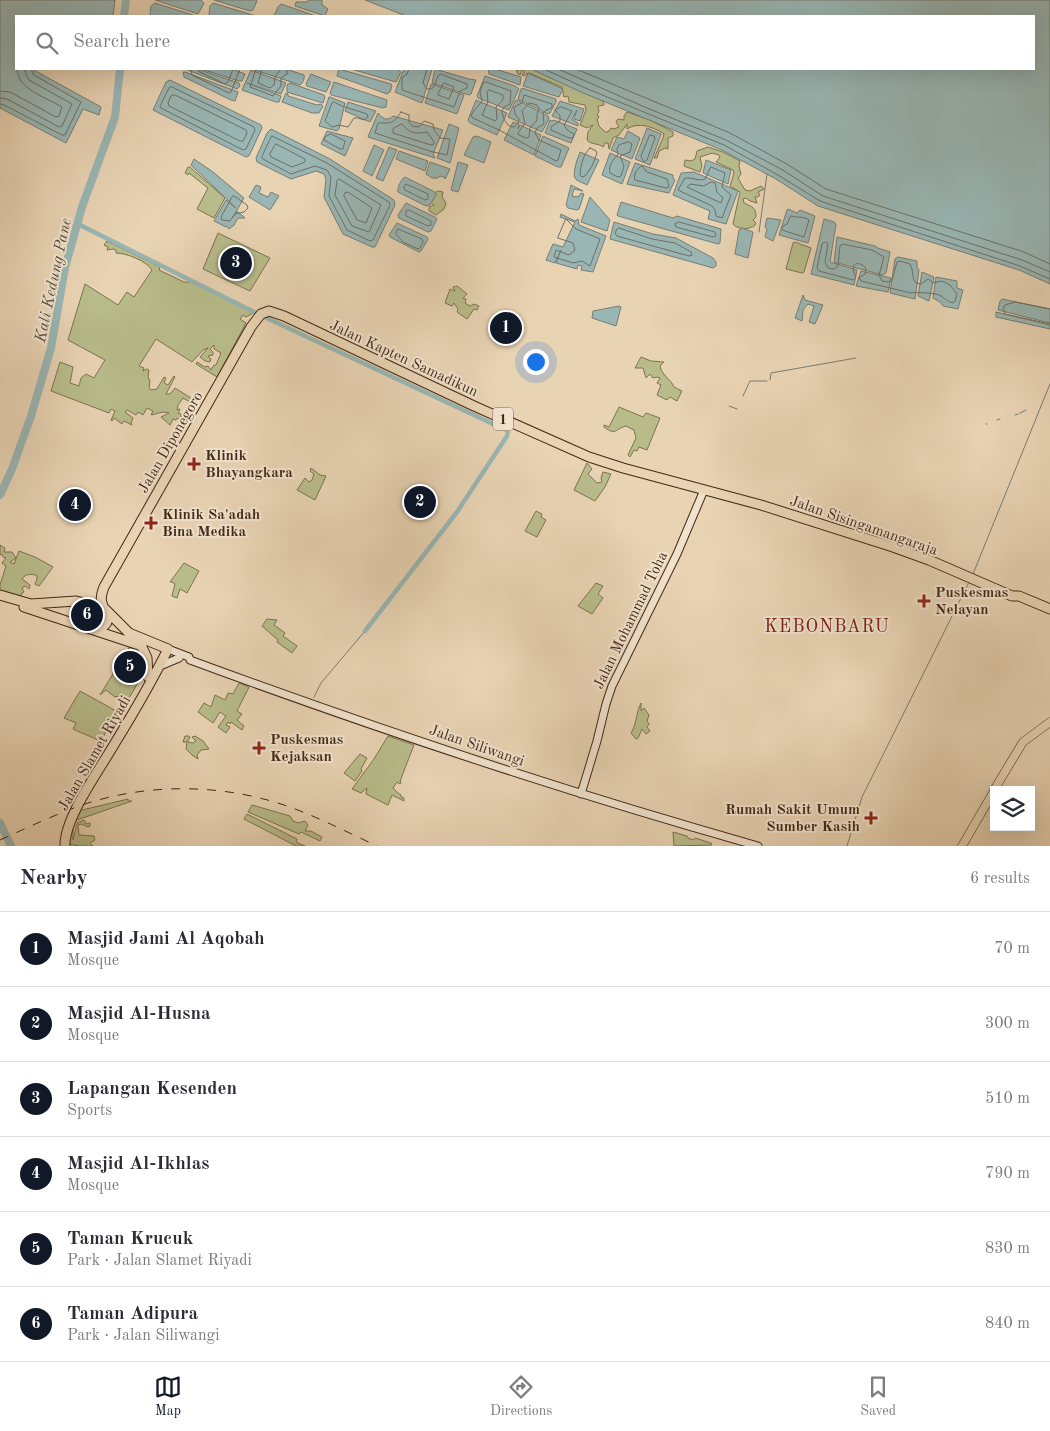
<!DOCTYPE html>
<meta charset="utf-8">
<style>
:root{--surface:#fff;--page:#f2f2f3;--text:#2b2b33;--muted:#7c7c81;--line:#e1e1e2;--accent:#111827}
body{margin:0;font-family:"Old Standard TT",serif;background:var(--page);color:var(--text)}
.controls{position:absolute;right:15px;bottom:15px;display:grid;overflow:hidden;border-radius:0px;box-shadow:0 5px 20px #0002}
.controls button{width:45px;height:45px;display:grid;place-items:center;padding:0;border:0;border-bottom:1px solid var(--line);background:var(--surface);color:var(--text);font:25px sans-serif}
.you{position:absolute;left:535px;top:361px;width:18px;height:18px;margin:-12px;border:4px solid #fff;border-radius:50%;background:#1a73e8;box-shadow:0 0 0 8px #1a73e833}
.badge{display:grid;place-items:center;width:32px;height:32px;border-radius:50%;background:var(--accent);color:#fff;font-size:16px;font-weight:700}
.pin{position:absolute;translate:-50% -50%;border:2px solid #fff;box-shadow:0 1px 5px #0006}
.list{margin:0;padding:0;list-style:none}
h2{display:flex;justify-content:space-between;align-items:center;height:65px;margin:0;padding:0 20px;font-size:21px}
h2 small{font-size:16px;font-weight:400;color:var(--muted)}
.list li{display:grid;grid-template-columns:32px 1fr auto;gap:15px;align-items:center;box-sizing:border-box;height:75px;padding:0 20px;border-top:1px solid var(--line)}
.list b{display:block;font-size:19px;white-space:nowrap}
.list p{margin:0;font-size:16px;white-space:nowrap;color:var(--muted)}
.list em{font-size:16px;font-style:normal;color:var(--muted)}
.icon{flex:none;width:28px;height:28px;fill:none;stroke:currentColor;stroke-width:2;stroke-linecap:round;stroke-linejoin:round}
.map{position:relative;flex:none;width:1050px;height:846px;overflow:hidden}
.search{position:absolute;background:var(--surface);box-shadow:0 5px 20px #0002;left:15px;right:15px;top:15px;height:55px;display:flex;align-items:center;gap:12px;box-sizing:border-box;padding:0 18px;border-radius:0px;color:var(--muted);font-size:19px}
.sheet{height:515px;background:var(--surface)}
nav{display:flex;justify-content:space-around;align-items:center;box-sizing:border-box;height:70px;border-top:1px solid var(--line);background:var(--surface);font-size:14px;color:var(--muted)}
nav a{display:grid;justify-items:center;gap:2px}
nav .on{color:var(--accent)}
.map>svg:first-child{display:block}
.green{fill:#b8bc8b;stroke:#7e724f}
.water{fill:#99b6b4;stroke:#777d74}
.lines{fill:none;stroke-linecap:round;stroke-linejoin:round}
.shore{stroke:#6e6f64;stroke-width:1}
.stream{stroke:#777d74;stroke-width:1}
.canal{stroke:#99b6b4;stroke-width:4.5}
.river{stroke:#99b6b4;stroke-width:8}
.secondary-casing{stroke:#432813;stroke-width:9}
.primary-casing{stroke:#432813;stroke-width:9}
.highway-casing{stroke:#432813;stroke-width:11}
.secondary{stroke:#f0e2ce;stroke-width:7}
.primary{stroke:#e8d3b3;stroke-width:8}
.highway{stroke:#e8d3b3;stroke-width:9}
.rail{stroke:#432813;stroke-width:1;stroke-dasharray:9 9;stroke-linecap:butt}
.poi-dot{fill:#8f2418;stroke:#f0e2ce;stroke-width:2}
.labels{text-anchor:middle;stroke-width:4;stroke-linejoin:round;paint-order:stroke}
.shield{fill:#f0e2ce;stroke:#77604b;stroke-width:1}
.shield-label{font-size:14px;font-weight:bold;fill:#432813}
.street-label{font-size:15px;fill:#432813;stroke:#f0e2ce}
.poi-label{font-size:15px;font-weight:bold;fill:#432813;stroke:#f0e2ce;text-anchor:start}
.water-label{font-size:16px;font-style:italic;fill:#584c3b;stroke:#f0e2ce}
.quarter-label{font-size:18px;letter-spacing:1px;fill:#7a1f14;stroke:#f0e2ce}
</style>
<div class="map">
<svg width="1050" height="846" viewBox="0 0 1050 846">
<rect width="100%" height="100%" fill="#e8d3b3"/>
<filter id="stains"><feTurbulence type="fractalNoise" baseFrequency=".004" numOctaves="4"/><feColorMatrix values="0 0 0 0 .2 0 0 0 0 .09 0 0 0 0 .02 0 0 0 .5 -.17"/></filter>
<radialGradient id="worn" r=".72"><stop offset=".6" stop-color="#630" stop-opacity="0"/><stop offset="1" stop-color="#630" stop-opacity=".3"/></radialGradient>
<!-- green -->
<path class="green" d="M518,69H534L603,101L604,105L598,106L599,112L597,114L599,117L597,119L599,126L605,132H608L611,128L614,129L619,127L616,122L618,119L624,120V116L627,112L650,120L673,132V136L668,138V149L665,148L659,151L657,158H654L663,138L664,134C652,126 638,122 627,129V124L619,135L613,138L609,149L608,143H605L603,147C599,143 591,145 587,140L588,132L593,125L587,128L580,125L586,110L585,105L569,102L568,96L564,97L562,87L529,73L523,76L522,74L525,72L522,70L520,75L518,74L516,71L519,70Z
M708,147L723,152L740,161L739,166L741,174L738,178L745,190L750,191L761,186L764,189L758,192L760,195L758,197H755L757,203L750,201L746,198L743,199L744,203C752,207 756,207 756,217L753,220L756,223L755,225C750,230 738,230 733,224L740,192L730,186L734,173L733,170L716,162L720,157L719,155L712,153L700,157L702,166L700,172L684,166L685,160L691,161L695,159L697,151Z
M188,167H190L225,198L214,218L197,209L208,188L189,173L188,175L185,173Z
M438,191L443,192L442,197L446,203L444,209L436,215L429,211V207L434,205L431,202L436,192Z
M218,233L270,258L250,291L203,269Z
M107,241L160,267L159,270L184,282H191L253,313L246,317L243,315L240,319L246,323L217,377L196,364L197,362L205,367L208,366L211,370L214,365H216L221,353L214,349V345L210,349L213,352V355L208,356L211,359L210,362L205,361L200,357L208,348L203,350L192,362L156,339L139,366L144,368L143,371L147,369L149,370L148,377L150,381L149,387L151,390L157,389L164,377L166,378L164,383L168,385L174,376L175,377L166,394H170L175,388L197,402L195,405L183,398L178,405L177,410L180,409L178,413L181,414V417L187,419L185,424L177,418L176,420L173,419L170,425L161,417L169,413L163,412L151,415L153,411L147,408L143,415L138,412L136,415L127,410L125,412L133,418L131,423L132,425L124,421L122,424L114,418L112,421L111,420L115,411L111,409L109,413L51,391L60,362L73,367L70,383L79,386L81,378L86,374L94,378L105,360L68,340L85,284L118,305L127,292L134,297L152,270C147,261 126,253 116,253V250L113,249L107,250L108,247L104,245Z
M795,242L811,248L804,272L802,273L786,269L793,243Z
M457,286L467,294L463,298L466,299L465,303L470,306L474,304L479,306L477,310L474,309L467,319L457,312L458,309L454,303L452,306L445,303L450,289L455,291L453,287Z
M641,357L651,361L664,362L660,366C662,376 671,379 674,387L682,391L677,401L670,397L667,400L657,395L661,385L657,383L660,378L657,377L653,378L650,374L646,378L643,368H635Z
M619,407L643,417L646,413L660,418L647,450L639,447L637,451L634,450L630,457L628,455L636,438L634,430L626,426C615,429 616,436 604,427V425L609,427Z
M587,463L592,469L588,474L597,483L602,482L601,478L603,472L611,474L605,487L595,501L574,490Z
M311,468L320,475L326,476L315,500L297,490L305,478L309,482L312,480L314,474L310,471Z
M536,511L542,514L541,517L546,520L537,537L525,531Z
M0,545L5,548L4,552H12L16,558L10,562L14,564L19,551L35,557L53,567L39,586L35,584L37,579V576C32,573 25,574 22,579L30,585L29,589L25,586L22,588L24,592L22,593L20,597L0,591V585L6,566L2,563L6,558L3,557L2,554L0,555Z
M184,563L199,571L187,593L180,589L177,598L172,596L175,584L172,582H170Z
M596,583L603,586L598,594L603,598L592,614L578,606Z
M75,605L102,613L104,620L101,624L98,625L72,617L70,610Z
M267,619L277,620L274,625L285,633L283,636L297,646L292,653L277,642L278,640L262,626Z
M130,646H132L143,659L142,676L126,703L123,700V695L115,697L106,690L100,695Z
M239,683L249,687L237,711L242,714L237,720L244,726L242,730L231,722L230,724L228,722L226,725L230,727L226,733L218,727L226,716L220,712L213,723L198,712L204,703L211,707L215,695L225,700L228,693L233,694Z
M80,691L118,712L107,729L101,742C91,736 83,734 73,729L76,723L64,718Z
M641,703V711L644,708L649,715L647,721L649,724L647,727L650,731L646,734L642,729L638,738L636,739L631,733C637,724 636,712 641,703Z
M185,736H189L190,738L188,740V742L193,743L196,741L192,737L195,736L203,741L209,749L201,750L197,755L198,759L192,755L186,749L187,742H183Z
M388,736L414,745L400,781L401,782L400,784L397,782L393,788L398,793L401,795V797L404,798V801L392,795L388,805L366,794L367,788L361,793L352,789L374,759Z
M360,754L367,758L361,769L362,771L355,781L344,773Z
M128,799V801H132L74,821L78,811Z
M252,805L290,816L293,821L298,823L305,821L308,825L305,831H311L322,837L320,841L301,832L299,834L248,812Z
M247,814L297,839L296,842L305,846H296L244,819Z
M84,820L86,824L90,823V826L88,827L81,824L78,825L79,835L94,836L95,840L90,843L93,846H79L69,844L71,826L73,827V840L77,823Z
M673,832L687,836L688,838L693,840L695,838L711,843L712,845L674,846Z"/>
<!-- water -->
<path class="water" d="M0,0H115L113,16H16V69H32L101,107L99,115L83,109L66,143L0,108Z
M155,0H201L204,3L198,14Z
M214,0H256L257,1L253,10L250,11Z
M310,0H322V5L328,9L325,16L295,6L296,2H306Z
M365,0H1050V284L1019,270L818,206L776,179L722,150L581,92L531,69H1034V16H406Z
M155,3L196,16H197H157L150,15L151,6Z
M213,3L256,16H257H209L210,6Z
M281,4L316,16H274L278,7Z
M185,69H197L239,83L240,86L237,89Z
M201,69H232L245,74L242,81H239Z
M252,69H286L304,75C305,78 303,83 300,85Z
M339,69L391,84L392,86L390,92L387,94L337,76Z
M351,69H397L401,72L396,82Z
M404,69H432L422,103L395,92Z
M435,69L469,79L476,80L471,94L469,95L432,83Z
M488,69H495L521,77L520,85L489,74Z
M251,70L286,83L281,94L247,83L281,96L279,102H276L242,90Z
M183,72H185L238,92L235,101L231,100L184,77Z
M528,73L563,89L559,97L523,86Z
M311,74L331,82L326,92L307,86L306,84Z
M485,76L515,86L519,89L509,110L478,98L477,96Z
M170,80L261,125L262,128L249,156L246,157L153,110L166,82Z
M334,82L387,100L386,107L383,108L331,95L330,93Z
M290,83L324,95L325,97L323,103L287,92V85Z
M431,84L464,95L457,114L425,103Z
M522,88L556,99V102L550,113L548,114L518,99L521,89Z
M286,93L288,94V96L317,105L321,104L323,106L319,113H312L282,102Z
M329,97H330L345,103L339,129L337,131L319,126Z
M476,100L507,113L497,135L470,123L468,120Z
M517,100L548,116L549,119L542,132L508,117L515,101Z
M560,101L584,109L580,121L574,119L577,110L572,119L578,123V126L552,116Z
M348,102L376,111L370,122L345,111Z
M378,113C382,118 387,122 393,116L443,130L433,154L435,158L368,137Z
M550,120L552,121L554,120L577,129L571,143L545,133Z
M513,122L519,124L518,129L520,125L541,135L534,155L504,140Z
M449,124L459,128L450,163L437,158Z
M647,128L661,134L650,165L635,159Z
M271,129L330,159L394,200L395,205L375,247H372L343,234L324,197L326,179L324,174L316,171L291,179L257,162L256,158L267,133Z
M327,131L353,138L345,156L321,144Z
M628,131L640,138L632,159L611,150L617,137L624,139Z
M477,136L491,142L484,163L464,155L473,137Z
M543,136L569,148L561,167H558L535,156Z
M374,145L384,150L372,176L363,171Z
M389,147L397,150L383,181L376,178Z
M399,151L428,161L425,171L396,159Z
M580,152L599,160L587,185C584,183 576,181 575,178C572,173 578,157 580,152Z
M610,153L630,162L622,184L602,175Z
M194,159L213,172L244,198L233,217L237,211L245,218H238L234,225L229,229L227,226L226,227L214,221L226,200L236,208L191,165Z
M706,160L731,170L728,184L703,173Z
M430,162L450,169L445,179L444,177L440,176L438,178H432L426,174Z
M458,162L468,165L458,192L451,190Z
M635,163L673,175V178L675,180L669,193L627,184Z
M694,172L738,191L726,224L708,219L710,211L673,195L681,173Z
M405,177L435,192L436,195L430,205L426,206L398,192C397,188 401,179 405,177Z
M256,185L261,187L259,193L268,197L271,192L279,196L270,210L249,197Z
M571,185L583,191L574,189L572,196L578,197L581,193L584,194L579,209L577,210L568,208L566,205Z
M590,197L610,220L607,231L581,222Z
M621,202L673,218L677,216L721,229L720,243L718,244L618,216L617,215Z
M406,203L435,217L437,219L431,231L428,232L399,218L398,215Z
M787,210L788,209L797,213L800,210L815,216L808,243L779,235Z
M561,214L575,221L578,219L579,225L606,236L593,272L581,270L582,266L578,265L577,269L556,263L561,250L555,263L546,260L553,244L563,247L575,222L560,217Z
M767,218L781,220L773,241L765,237L767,229L765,227Z
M824,219L834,222L836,224L830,262L857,270L854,285L811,274Z
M614,222L653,234L676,238L713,258L716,262V266L713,268L610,239Z
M397,223L427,237L428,239L421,251L419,252L390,237L389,235Z
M742,228L753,232L748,258L735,254L739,230Z
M837,237L875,246L878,248L890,252L886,273L883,275L834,262Z
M898,257L917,261V267L919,270L915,299L890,293L895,259Z
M861,271L891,278L888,292L856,286Z
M922,272L934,277L929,301L918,296Z
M936,277L957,281V288L963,290L958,309L943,306L940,302L933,298Z
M803,295L805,300L823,305L815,324L809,322L814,306L808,304C800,312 804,313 802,321L795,318Z
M1002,299L1050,309V323L998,310L1000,301Z
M619,306L621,307L616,326L592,318L593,311Z
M996,312L1050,325V329L996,317Z"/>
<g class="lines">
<!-- shore -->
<path class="shore" d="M191,69L192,75L229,93L231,92L240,69
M197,69L198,71L225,84L228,82L233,69
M256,69L250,87L273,96L281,86V78L287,74V69
M262,69L258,83L270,88L274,85L275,77L281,69
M409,69L407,74L402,78V90L454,107L460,91L467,88V84L440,74C434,79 438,90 427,89L423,83L427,69
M544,69L583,87L724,145L778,175L820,201L1020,266L1050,279
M558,69L647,108L726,140L781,169L823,196L1022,260L1050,272
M576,69L730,133L785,163L826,189L1024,252L1050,264
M486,82L511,91L510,104L504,107L502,111C503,118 506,127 514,127L518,123L519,119L515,114L514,107L522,103L524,95L552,104V108L546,110L543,113L544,124L537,128L535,133L539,140L561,150L558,160L556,161L499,130L473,118L471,116C473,110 479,106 482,101L480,92L483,83Z
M444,83L454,87L449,99L438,95Z
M172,87L254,127L255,130L246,149L243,150L161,108L160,106L169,88Z
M489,90L503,95V100L496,107L497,119L495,121L482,115L488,102L487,92Z
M0,91L10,92L56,117L59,116L62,107C46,97 18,90 17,69
M175,95L246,130L247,133L243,141H240L169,106L168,103L171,96Z
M0,98L7,99L59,127L62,126L72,104L29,80L26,75L25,69
M334,102C344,108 356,110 367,114L368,117L364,120L358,118H354L348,127L339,125L332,127L325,121L332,103Z
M530,103L537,105L539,108L537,114V120L530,128L529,137L526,138L519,135L518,133L525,123L522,111Z
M0,104L4,105L62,135H65L81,102L34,75L31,69
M561,107L572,111L564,125L567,130L574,134L573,138H569L551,130V127L560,121V116L555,110Z
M401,112L409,115V122L412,126L419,127L424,121L433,124L434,130L440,138L450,139L447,155L433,152L375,133L378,123C392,123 393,124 401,112Z
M402,124C410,134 415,134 427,132L434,142V144L431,145L393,133V129Z
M331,134L345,141L343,149H340L324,140L325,137Z
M650,135L654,136L655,138L647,160L644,162L641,157Z
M272,136L327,163L389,202L390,205L373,240L370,241L347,230L329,196L331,177L327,170L315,166L291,174L263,159L262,157Z
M629,142L632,144L630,152L620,156L624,166L621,176L618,177L610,173C608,166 613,159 618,155L617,149L619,145Z
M276,144L305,159V162L292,167L271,157L270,154Z
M590,148L596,151L597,153L592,166L585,176L582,177L580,175C581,164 583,155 590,148Z
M642,166L647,172L667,179L669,187L666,188L635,180C633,175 637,168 642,166Z
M711,167L725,173L722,187L731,195L722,218L716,216L715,210L712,206L678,190L685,178C692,177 699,182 705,179Z
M339,179L381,205L369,232L352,226L335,195L337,181Z
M712,182L715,183L717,192L723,198L721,203L687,187L690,184L703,186Z
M406,184L428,194V199L425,200L405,190L404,188Z
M345,193L348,192L372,208L366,223L357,220L344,196Z
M234,196L247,205L248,208L244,212L235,214L230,221L222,220L221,217L232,197Z
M409,210L431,221V225L428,226L406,216V211Z
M791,216C798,218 803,216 809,220L804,237L782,230V227L787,224Z
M566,219L576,229L600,239L590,266L582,261L573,263L554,257L556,250L569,255L575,250L573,243L558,238Z
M679,222L715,232L716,236L713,237L676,227L675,224Z
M619,228L652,239L675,243L691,252L692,255L689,256L617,236L615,233L617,229Z
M398,229L422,239L423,242L420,248L418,249L403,242L396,234Z
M826,242L828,244L825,262L828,268L834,269L838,266L840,246L842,244L872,250L884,257L879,275L882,281L888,282L892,280L897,262L900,261L910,264C914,270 911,278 916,283L921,284L928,279L933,283L942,281L950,285L957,294L955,301L953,303C946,301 945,298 939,295C936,293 915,292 911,293L861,281L859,278L865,274L866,269L864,266C853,259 851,269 856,277L853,280L819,271L817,268L822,244Z
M1050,309L1015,302L1005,305L1003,309L1005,314L1050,324"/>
<!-- stream -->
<path class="stream" d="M759,232L767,174
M770,380L771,373L856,358
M743,396L750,381H767
M729,406L737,409
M1020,413L1026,410
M1015,415L1018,414
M997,420L1000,419
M986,424H987
M973,574L1050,384
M314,697L321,683L365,631
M847,846L862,797L969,582"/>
<!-- canal -->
<path class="canal" d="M78,224L254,312L508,431L507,436L457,512L365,631"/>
<!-- river -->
<path class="river" d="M124,16L126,0
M0,495L12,469L31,416L51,348L65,268L82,207L115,117L120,69
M0,823L11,846"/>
<!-- secondary casing -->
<g class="secondary-casing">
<path id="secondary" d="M168,649L189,657L190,660C377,729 566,792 758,846
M160,666L179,658
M581,794L597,741L606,704L612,686L677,554L704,490"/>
</g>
<!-- primary casing -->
<g class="primary-casing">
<path id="primary" d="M994,790L1023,742L1050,722
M962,846L994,791"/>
</g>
<!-- highway casing -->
<g class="highway-casing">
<path id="highway" d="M0,595L31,604L76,601L104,608L129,633L168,649C152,681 134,712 115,743C100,769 64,818 65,846
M24,607L142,646
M97,630C115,622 105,616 102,603C100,598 102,592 104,587L251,327L261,314L269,311L284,316L474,406L589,457L623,468L761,505L893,547L929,560L1012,596H1019L1050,609
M141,645L147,658L148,677"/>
</g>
<!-- secondary -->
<use href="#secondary" class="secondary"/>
<!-- primary -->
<use href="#primary" class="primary"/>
<!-- highway -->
<use href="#highway" class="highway"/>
<!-- rail -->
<path class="rail" d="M0,840C29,827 58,813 88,803C152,783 223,784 287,806C318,817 347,832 377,846"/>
</g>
<!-- markers -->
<g class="poi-dot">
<path d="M191.5 456.5h5v5h5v5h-5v5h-5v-5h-5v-5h5z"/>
<path d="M148.5 515.5h5v5h5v5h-5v5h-5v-5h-5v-5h5z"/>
<path d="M921.5 593.5h5v5h5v5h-5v5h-5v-5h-5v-5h5z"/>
<path d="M256.5 740.5h5v5h5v5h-5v5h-5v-5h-5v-5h5z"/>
<path d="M868.5 810.5h5v5h5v5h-5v5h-5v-5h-5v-5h5z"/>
</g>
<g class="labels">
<!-- shield labels -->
<rect class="shield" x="493" y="407.5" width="20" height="23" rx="4"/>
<g class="shield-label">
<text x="503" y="424">1</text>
</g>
<!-- street labels -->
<g class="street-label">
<text transform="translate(404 358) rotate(25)" y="5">Jalan Kapten Samadikun</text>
<text transform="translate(170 442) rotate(-60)" y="5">Jalan Diponegoro</text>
<text transform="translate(864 525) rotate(19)" y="5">Jalan Sisingamangaraja</text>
<text transform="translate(630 620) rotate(-64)" y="5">Jalan Mohammad Toha</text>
<text transform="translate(477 745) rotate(19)" y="5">Jalan Siliwangi</text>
<text transform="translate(94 753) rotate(-60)" y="5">Jalan Slamet Riyadi</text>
</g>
<!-- poi labels -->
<g class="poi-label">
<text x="205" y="460">Klinik<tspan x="205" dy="17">Bhayangkara</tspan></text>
<text x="162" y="519">Klinik Sa'adah<tspan x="162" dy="17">Bina Medika</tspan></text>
<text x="935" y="597">Puskesmas<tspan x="935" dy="17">Nelayan</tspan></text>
<text x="270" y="744">Puskesmas<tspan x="270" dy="17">Kejaksan</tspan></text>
<text x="860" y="814" text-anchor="end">Rumah Sakit Umum<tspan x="860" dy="17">Sumber Kasih</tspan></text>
</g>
<!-- water labels -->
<g class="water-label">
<text transform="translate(52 280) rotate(-78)" y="6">Kali Kedung Pane</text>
</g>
<!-- quarter labels -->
<g class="quarter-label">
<text x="827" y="632">KEBONBARU</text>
</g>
</g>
<rect width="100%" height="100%" filter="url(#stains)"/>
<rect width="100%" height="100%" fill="url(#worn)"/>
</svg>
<div class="controls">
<button><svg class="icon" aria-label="layers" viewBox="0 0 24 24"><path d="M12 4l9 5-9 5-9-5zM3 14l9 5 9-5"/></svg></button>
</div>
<div class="you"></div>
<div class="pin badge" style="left:506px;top:328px">1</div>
<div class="pin badge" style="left:420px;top:502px">2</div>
<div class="pin badge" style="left:236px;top:263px">3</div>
<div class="pin badge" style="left:75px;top:505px">4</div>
<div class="pin badge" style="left:130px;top:667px">5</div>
<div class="pin badge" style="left:87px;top:615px">6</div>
<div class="search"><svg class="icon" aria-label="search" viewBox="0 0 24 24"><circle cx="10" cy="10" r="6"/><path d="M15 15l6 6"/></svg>Search here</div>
</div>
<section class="sheet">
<h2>Nearby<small>6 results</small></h2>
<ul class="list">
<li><span class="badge">1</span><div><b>Masjid Jami Al Aqobah</b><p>Mosque</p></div><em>70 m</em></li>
<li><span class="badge">2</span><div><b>Masjid Al-Husna</b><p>Mosque</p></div><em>300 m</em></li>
<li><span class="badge">3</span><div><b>Lapangan Kesenden</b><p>Sports</p></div><em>510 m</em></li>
<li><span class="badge">4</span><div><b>Masjid Al-Ikhlas</b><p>Mosque</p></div><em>790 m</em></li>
<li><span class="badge">5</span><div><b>Taman Krucuk</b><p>Park · Jalan Slamet Riyadi</p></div><em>830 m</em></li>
<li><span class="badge">6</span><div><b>Taman Adipura</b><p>Park · Jalan Siliwangi</p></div><em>840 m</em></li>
</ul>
</section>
<nav>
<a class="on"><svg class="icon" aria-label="map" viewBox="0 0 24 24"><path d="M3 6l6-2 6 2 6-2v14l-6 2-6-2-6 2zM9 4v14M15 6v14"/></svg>Map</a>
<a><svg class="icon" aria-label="directions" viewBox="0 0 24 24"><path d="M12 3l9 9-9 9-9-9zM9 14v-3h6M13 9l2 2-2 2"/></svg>Directions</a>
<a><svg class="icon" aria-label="saved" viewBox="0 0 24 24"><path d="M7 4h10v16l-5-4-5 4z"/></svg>Saved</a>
</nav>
